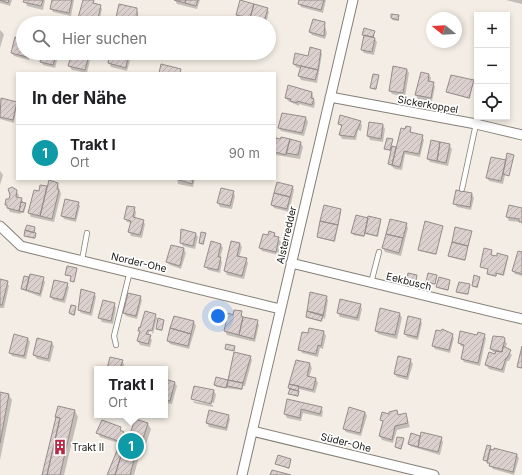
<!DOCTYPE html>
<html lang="de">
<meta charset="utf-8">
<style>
:root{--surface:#fff;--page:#f6f6f6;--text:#202124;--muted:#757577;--line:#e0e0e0;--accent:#0f766e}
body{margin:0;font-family:Inter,sans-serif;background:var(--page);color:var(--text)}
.controls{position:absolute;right:12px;top:12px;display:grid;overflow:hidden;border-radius:0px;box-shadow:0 2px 6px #0003}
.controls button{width:36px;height:36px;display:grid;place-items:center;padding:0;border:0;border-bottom:1px solid var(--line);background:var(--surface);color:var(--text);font:20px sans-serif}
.compass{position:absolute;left:426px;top:12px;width:36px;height:36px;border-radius:50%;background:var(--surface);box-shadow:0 2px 6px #0003;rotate:288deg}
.you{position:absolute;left:218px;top:316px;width:14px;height:14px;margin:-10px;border:3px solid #fff;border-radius:50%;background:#1a73e8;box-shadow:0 0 0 6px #1a73e833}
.badge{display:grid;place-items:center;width:26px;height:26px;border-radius:50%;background:var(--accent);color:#fff;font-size:13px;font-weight:700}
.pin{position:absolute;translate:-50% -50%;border:2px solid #fff;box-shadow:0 1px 4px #0006}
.popup{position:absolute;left:94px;top:366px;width:74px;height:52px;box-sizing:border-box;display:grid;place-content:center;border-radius:0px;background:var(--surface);filter:drop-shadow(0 1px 3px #0005);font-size:13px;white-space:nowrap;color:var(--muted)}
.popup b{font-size:15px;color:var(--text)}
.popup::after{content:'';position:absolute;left:50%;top:100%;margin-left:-8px;border:8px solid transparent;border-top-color:var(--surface)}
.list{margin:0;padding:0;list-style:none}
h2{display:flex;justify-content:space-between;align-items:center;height:52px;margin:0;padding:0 16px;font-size:17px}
h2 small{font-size:13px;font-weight:400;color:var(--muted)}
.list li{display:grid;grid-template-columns:26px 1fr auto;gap:12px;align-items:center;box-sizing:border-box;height:56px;padding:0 16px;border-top:1px solid var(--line)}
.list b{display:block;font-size:15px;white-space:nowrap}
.list p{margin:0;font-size:13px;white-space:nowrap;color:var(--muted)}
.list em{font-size:13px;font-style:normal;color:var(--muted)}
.icon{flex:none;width:22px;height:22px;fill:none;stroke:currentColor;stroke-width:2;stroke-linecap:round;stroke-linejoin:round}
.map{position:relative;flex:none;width:522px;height:475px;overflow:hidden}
.search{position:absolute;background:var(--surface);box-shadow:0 2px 6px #0003;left:16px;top:16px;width:260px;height:44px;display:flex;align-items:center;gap:10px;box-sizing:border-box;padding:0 14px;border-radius:22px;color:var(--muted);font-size:15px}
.panel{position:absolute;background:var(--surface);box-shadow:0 2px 6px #0003;left:16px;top:72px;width:260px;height:108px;border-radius:0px}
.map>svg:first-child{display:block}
.shadow{fill:#0003}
.building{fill:url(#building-hatch);stroke:#968c8a}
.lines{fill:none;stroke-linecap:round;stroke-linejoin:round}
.lane-casing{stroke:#857f77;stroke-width:6}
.street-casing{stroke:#857f77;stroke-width:11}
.lane{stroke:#fff;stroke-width:4.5}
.street{stroke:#fff;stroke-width:9}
.labels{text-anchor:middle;stroke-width:3.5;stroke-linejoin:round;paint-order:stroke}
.street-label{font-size:10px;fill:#171512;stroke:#fff}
.poi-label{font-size:10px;fill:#171512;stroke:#fff;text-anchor:start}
</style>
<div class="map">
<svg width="522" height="475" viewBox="0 0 522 475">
<defs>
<pattern id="building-hatch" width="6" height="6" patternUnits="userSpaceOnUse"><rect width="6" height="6" fill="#dcd0cf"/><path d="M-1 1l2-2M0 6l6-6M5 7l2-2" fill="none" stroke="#bcb2b1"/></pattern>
</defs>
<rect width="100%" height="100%" fill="#f3ede5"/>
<!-- shadow -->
<path class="shadow" d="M0,0H12L10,6L0,3Z
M25,0H45L43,10L27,6Z
M53,0H74L71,16L53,12L51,8Z
M84,0H93L95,4L100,6L102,9L99,22L81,18V20L94,23L82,22L79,18Z
M175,0H200L197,9L177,4Z
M300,0H326L323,13L301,7L299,3Z
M506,0H522V4Z
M136,9L138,12V23H117Z
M267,9L269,12L266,23H257L239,18L237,14Z
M392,15L399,16V21L392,20Z
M324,23L327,33L325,39L312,35L310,32Z
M0,30L4,34L0,48Z
M374,31V38L377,42L374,55L364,53L362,50L365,37Z
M23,40V53H30L29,60L14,56L12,53Z
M320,51L322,54L317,83L301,80L299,76L301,69L296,67L294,64Z
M43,53H59L55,68L43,65L41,61Z
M73,53L88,56L90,60L87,73L72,70L69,66Z
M111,53H132L127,71L111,67L109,63Z
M232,53H247L245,59L234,56Z
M407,70L409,73L405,97L392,94L390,91Z
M429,75L431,78L430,82L433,83L435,87L432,101L418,99L416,95Z
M378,76L376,90L372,89L371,88Z
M473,81L470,99L447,92Z
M312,92L315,103L314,108L299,104V106L288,101L286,98Z
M2,99L17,103L14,123L0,119Z
M306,118L308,122L304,136L281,131L279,127Z
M360,122L362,125L361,131L358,130L356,140L342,139L340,135L343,128L339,124Z
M370,123L383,125L385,129L383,142L370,140L368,136Z
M410,128L412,134L422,136L424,140L420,157L405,154L402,170L395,169L389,164L392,152L385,149L392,140L391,147L397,150L406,130Z
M277,139L301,143L303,147L300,159L276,155L275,147Z
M449,145L452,149L448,166L430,162L428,159Z
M513,156L509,176L505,175L503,184L489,181L487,177Z
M0,171L3,175L0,185Z
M177,179H195L193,187L178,184Z
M58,184L61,194L54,222L31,217L29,213L41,186L48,188Z
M292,186L294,190L289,212L274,208L272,205Z
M16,191L19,195L18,198L21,199L26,205L24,213H21L20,214L10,212L6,204Z
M233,192L235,196L232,209L220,207L218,203Z
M472,194L474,198L471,210L457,207L454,203Z
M78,203L80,206L76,222L64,219L62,216Z
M134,208L136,212L135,219L143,221L145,224L142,238L131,236L129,232L131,223L127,222L125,219Z
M522,209V225L521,222L509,221L507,217Z
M341,210L335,242L319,238L318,237Z
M369,219L381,221L378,237L365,234L364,237L353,235V233Z
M406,224L408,228L401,256L385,252L383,248Z
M442,227L436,255L420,251L419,249Z
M34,228L35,239L26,237L25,235Z
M471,232L465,261L450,257L449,256Z
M196,234L198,237L195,249L183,246L181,243Z
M205,234L204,245L201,244L200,242Z
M274,234L281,242L278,255L262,251L260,248L269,236Z
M232,242L240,244L242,247L239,258L246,259L248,263L244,279L227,275L225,271Z
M221,245L223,248L220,258L222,262L220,273L208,270L206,267Z
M184,249L186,253L181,269L170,265L167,262Z
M491,250V256L508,258L504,276L497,274L496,277L489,275V270L481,267Z
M522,253V276L515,274L513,271Z
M436,276L435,285L428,283L427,282Z
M25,277L43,278L45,282L41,297L23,290Z
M479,278L478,288L474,287L473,286Z
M0,280L7,282L9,286L4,308H0Z
M450,281L448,291L438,288L437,287Z
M67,284L69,287L65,303L53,300L51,297Z
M469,285L468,295L458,293L457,292Z
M94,293L96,297L92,316L81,313L79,310Z
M140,297L142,300L137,319L126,316L124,313Z
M326,297L328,300L325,319L323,318L322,322L308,318L307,317Z
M341,301L360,305L362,309L359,321L340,317L338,313Z
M114,304L116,308L113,324L102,322L100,318Z
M76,307L75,316L71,315L70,313Z
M241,312L243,318L257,321L259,325L255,342L227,335L225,331L229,315L234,316Z
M155,314L148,336L152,340L150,347L140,345L138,341L140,333L139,331Z
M400,314L402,318L397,339L378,334L376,331Z
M156,316L157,318L153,334L152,333Z
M420,320L422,323L418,340L407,337L405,334Z
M164,321L162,331L158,330L157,329Z
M194,322L196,326L189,349L170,344L168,341Z
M324,332L326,336L323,349L320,348L318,357L302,353L300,349Z
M452,335L454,338L450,353L435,349L433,346Z
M484,335L486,338L480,366L464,362L462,359L464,347L461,346L459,343Z
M504,338L507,344L505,348L512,355L509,361H507L504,373L489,369L486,365L496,353L493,352L491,349Z
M28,339L30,342L26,359L12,356L10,353Z
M38,340L52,343L54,346L50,362L37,359L34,355Z
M250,357L252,360L245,386H243L242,390L216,387L217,378L230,381Z
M410,360L413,364L408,380L397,377L395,374Z
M122,361L124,365L123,369H108Z
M297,361L310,364L312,368L309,378L316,379L318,383L315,393L299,389L298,397L289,394V388Z
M165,380L174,382L177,386L172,404L165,403Z
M214,391L216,395L214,403L193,399V401L213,405V407L194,403L192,399Z
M0,393L9,395L12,400L0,460Z
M288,400L321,408L323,411L322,417L303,413L301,421L287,418L285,414Z
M75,411L78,417L64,475H43Z
M210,411L228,415L230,419L227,431L209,427L207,423Z
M396,411L398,416L405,414L410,427L397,430L393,443L382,440L380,436L383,423L381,420Z
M365,412L367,416L361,436L346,432L344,429Z
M148,424L151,429L145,447L142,446L134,475H108L121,444L100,437L98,433L120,428L126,437L131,439L130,437Z
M420,436L421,438H441L443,442L440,455L410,446V444Z
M398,438L404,440L401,450L396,447Z
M491,447V450L517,455L519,458L514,475L493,469L488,462L485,461Z
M290,459L289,469L276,464Z"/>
<!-- building -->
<path class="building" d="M0,0H9L8,3Z
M24,0H43L41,6L23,2Z
M52,0H72L69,13L50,9Z
M83,0H94L93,3L101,5L97,23L78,18Z
M174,0H186L185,3Z
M186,0H198L196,6L185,3Z
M240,0L254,4L250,18L236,15Z
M299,0H324L321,10L298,4Z
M119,4L137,8V20L133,23L115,22Z
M254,4L268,8L264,22L250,18Z
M391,14L399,15L398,20L391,18Z
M170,18L184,21L183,23H169Z
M184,19L197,22V23H183Z
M313,19L325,22L324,36L309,32Z
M364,28L375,31L373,37L362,35Z
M364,35L375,38L372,52L361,50Z
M15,37L23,39V53H28L27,57L11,53Z
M310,47L321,50L318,70L293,64L295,53L308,56Z
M42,53H57L53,65L40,62Z
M72,53L89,55L85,70L68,66Z
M110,53L128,56L126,68L108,63Z
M115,53H129L128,56Z
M232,53H244V56Z
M161,64L181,69L180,73H159Z
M301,66L318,70L315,80L298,76Z
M393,66L407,69L403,93L389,91Z
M421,72L429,74L428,81L434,82L431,98L415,95Z
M373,74L379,75L376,89L370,88Z
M451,75L474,80L469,98L446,92Z
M288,85L312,92L311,98L314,99L312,105L297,101V103L290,101L291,99L285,98Z
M1,98L17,102L13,120L0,117Z
M282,113L306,117L302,133L278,128Z
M340,115L361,121L354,137L339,135L342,125L338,124Z
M369,122L383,124L381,139L367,136Z
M406,126L411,127L410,132L423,135L419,154L404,151L400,167L392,165L401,128L405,129Z
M281,137L290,139L286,155L275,152L276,138L280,139Z
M387,138L393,139L390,150L384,149Z
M290,139L301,142L298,155L286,153Z
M431,140L440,142L437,161L427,159Z
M440,142L450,144L446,163L437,161Z
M392,146L396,147L392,165L388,164Z
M507,153L514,155L509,176L503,174Z
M491,157L506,160L501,181L486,178Z
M176,179H193L192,184Z
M49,180L58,183L57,189L59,190L52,219L40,216Z
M277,182L293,186L290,197L274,193Z
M40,185L47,186L40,216L28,213L34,190L39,191Z
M12,187L17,190L16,197L22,198L19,211L7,208V205H5L6,199H9L10,195L8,189Z
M221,188L234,191L230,206L217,203Z
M456,190L472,193L470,207L453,204Z
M274,193L290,197L287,209L271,205Z
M65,199L79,202L75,219L61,216Z
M21,202L26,203L23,212L19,211Z
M324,205L341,209L338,225L320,221Z
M509,205L522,208V222H519V219L506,217Z
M127,206L135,207L133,217L144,220L140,235L128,232L131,221L124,219Z
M356,215L368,218L364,236L351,233Z
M368,216L381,219L377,236L365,233Z
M390,219L407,223L403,238L386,234Z
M320,221L338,225L334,241L317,237Z
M425,221L443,226L436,254L418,250Z
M27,225L35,227L34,233L25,230Z
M455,227L472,231L468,246L452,242Z
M181,229L196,233L193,246L180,243Z
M25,230L36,233L35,238L24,236Z
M269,231L275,233L274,236L279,237L276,252L259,248L263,234L268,235Z
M201,232L206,233L203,244L199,243Z
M386,234L403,238L399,253L382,248Z
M211,241L221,244L218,257H221L218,270L204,267Z
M231,241L240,243L237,256L247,258L242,276L224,271Z
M452,242L468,246L465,260L448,256Z
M171,245L184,248L180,266L166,262Z
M484,248L492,250L491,255L497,256V253L508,256L503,275L496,273V276L487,274L488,269L480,267Z
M518,251L522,252V274L512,271Z
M67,266L77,268L74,282L70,281L71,276L65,275Z
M408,273L417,275L416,280L407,278Z
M428,273L437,275L435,284L426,282Z
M30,274L44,277L40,294L26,290Z
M474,275L480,277L477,287L472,286Z
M24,276L29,277L26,290L21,289Z
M439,277L450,280L448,290L436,287Z
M0,279L8,281L2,305H0Z
M54,280L68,283L63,300L50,297Z
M459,282L470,284L468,294L456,292Z
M81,289L95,293L90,313L78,310Z
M310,292L327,296L323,316L307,311Z
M128,293L141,296L136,316L123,313Z
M340,299L361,304L357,318L337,313Z
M103,300L115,303L111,321L98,318Z
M71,305L76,306L74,315L69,313Z
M380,308L400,313L395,335L375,331Z
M234,310L242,311L241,316L243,317L239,335L224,331L228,313L233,315Z
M145,311L156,314L152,331L148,330L146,334L151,335L148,344L137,341L140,331H138L139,327L140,328Z
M307,311L323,315L321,321L306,317Z
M174,316L194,321L191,334L170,328Z
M408,316L421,319L417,337L404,334Z
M243,317L258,320L254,339L239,335Z
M158,318L164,320L162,330L156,329Z
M170,328L191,334L188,346L167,341Z
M309,328L324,331L321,346L318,345L316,354L298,350L302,332L308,333Z
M442,329L453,334L449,350L432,346L436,330L441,331Z
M460,331L477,335L478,332L485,334L478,363L461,359L464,345L458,343Z
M14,334L28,338L24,356L9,353Z
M493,336L504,337L505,339L502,352L490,349Z
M37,338L52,342L48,359L33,355Z
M226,344L235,346L234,351L225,349Z
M503,346L511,350L507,358H506L502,370L485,365L489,352L495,354L496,351L502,352Z
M522,346V368L517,367Z
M234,352L251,356L243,383L228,380Z
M398,356L411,359L407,377L394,374Z
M110,357L123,360L120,369H107Z
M296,360L310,363L307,376L316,378L313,390L289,384Z
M216,377L228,380L226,388L214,385Z
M165,379L175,382L170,401L165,400Z
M228,380L243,383L242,389L227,386Z
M289,384L299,386L298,391L288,388Z
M194,386L214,390L211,404L191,399Z
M290,389L299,391L298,396L288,394Z
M0,392L9,394L0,443Z
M287,399L322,407L320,414L301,409L300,418L284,414Z
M58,406L75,410L60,475H47L60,418L55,417Z
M349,407L365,412L360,433L343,429Z
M209,410L229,415L226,428L206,423Z
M397,410L398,415L406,413L408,423L395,426L392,440L379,436L383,421L380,420L382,412L389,414V412Z
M56,417L60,418L47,475H42Z
M135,419L148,423L142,442L139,441L130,475H115L125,443L132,445L134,439L129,437Z
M102,420L121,427L120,430L124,432L121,442L96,433Z
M421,432L442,437L438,452L418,447Z
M411,433L420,436L418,447L408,444Z
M123,436L134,439L132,445L125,443L115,475H107Z
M397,437L404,438L401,449L395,447Z
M487,445L491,446L487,461L483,460Z
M494,448L517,454L513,472L489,466L490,463H487L490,449L494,450Z
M278,455L291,459L289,468L275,464Z
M272,470L291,475H270Z"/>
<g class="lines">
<!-- lane casing -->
<g class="lane-casing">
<path id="lane" d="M462,189L476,124
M82,260L87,233
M371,283L379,252
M116,345L114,336L130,271"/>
</g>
<!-- street casing -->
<g class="street-casing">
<path id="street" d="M330,97L476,124L522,135
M0,226L21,246L280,309
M291,263L522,319
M252,431L434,475
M242,475L353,0"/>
</g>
<!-- lane -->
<use href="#lane" class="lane"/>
<!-- street -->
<use href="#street" class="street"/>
</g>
<!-- icons -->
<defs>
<g id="building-bare" transform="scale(1.2)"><path d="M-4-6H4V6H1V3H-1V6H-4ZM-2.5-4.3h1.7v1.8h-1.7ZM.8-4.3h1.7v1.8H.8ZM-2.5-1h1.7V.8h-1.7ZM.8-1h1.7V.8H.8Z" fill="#b92847" stroke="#fff" stroke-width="2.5" paint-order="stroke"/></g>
</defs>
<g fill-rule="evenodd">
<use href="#building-bare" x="60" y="447"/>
</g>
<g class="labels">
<!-- street labels -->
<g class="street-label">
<text transform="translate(428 104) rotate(10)" y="4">Sickerkoppel</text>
<text transform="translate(286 235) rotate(-77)" y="4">Alsterredder</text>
<text transform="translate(139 262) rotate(13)" y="4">Norder-Ohe</text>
<text transform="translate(409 281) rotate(14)" y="4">Eekbusch</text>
<text transform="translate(346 442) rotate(14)" y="4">Süder-Ohe</text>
</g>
<!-- poi labels -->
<g class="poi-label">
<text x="72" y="451">Trakt II</text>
</g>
</g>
</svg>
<div class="controls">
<button>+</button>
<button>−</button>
<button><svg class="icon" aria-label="locate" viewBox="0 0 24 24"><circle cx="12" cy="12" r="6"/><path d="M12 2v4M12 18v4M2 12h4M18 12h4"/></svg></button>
</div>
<svg class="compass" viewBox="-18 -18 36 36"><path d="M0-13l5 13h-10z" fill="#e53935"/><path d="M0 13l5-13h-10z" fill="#757577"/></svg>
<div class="you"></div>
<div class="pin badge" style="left:131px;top:446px;background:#0f9aa8">1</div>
<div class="popup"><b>Trakt I</b>Ort</div>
<div class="search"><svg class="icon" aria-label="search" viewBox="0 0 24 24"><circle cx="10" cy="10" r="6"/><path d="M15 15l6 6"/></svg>Hier suchen</div>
<section class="panel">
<h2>In der Nähe<small></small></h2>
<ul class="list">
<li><span class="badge" style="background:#0f9aa8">1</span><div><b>Trakt I</b><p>Ort</p></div><em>90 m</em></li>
</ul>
</section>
</div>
